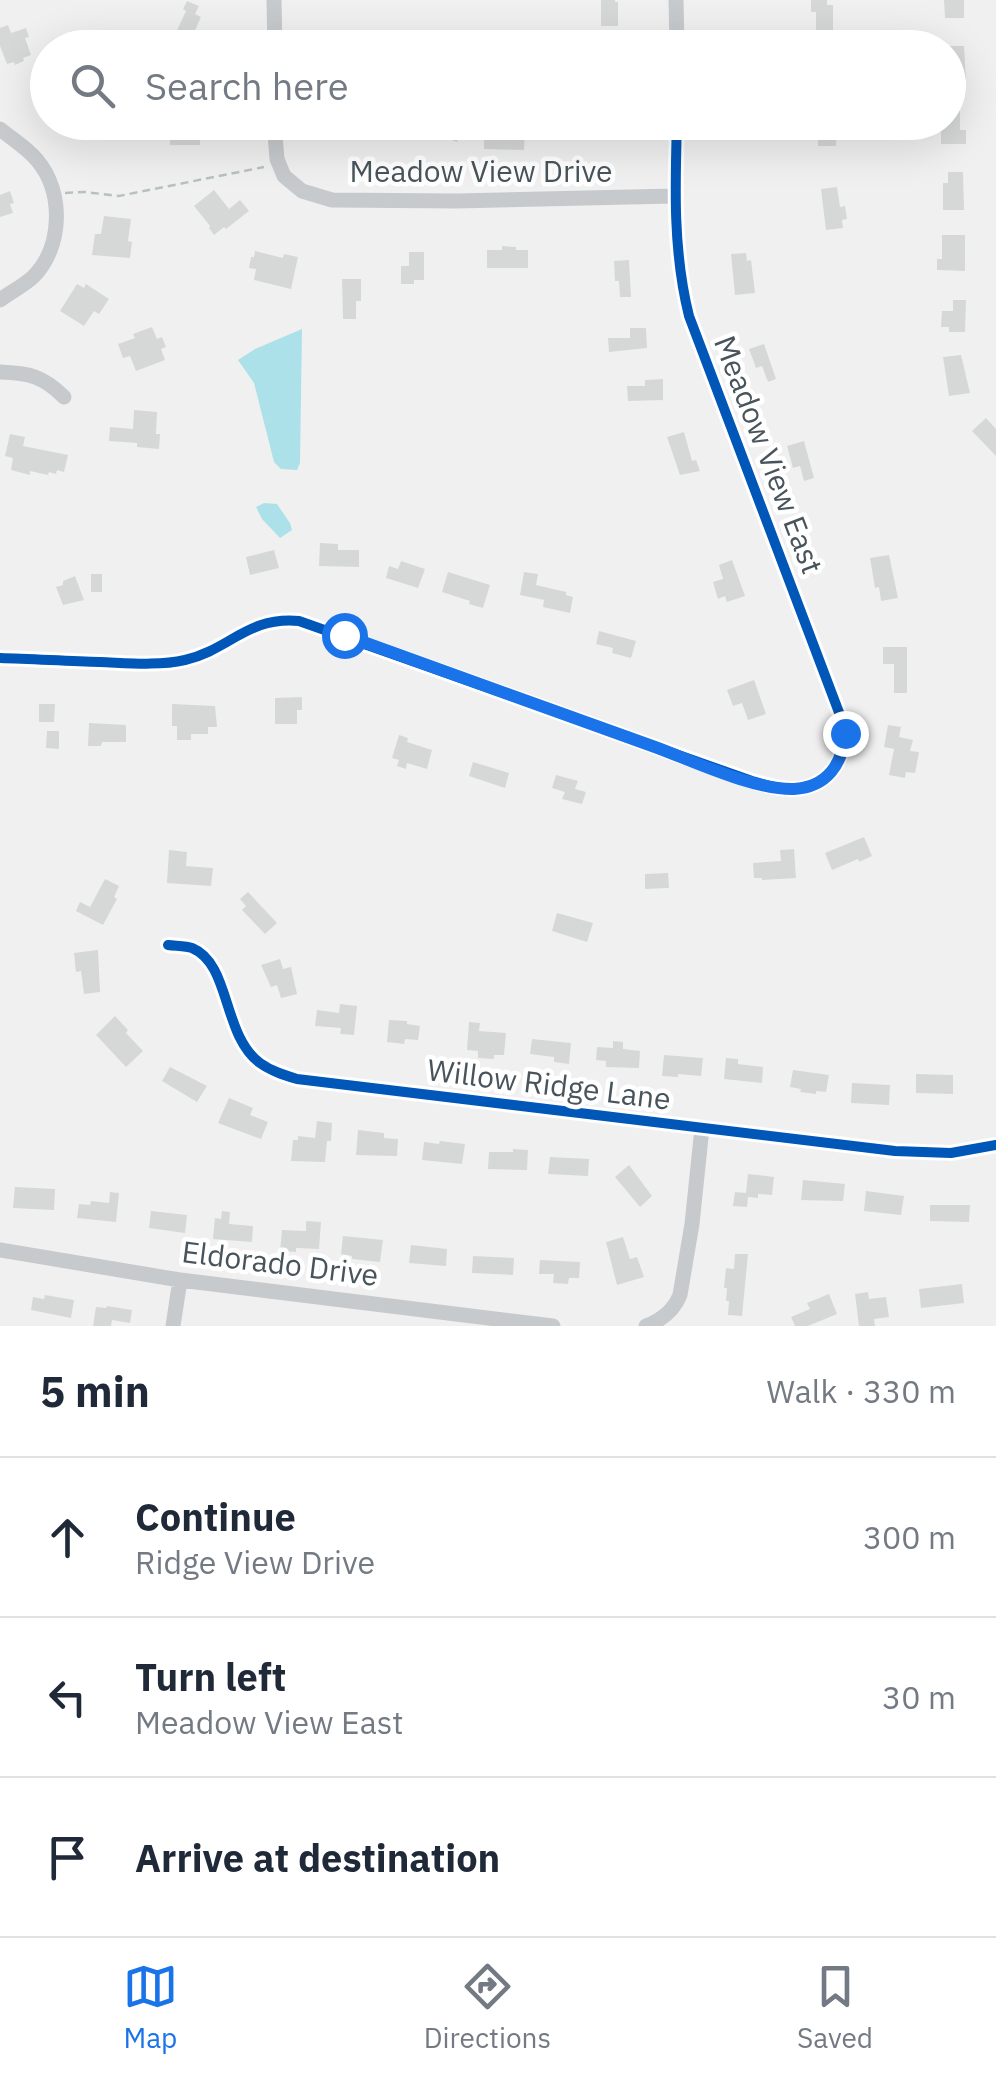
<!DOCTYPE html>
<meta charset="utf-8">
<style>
:root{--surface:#fff;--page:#f6f6f7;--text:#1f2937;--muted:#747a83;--line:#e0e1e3;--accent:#1a73e8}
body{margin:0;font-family:"IBM Plex Sans",sans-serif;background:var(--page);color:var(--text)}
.stop{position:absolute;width:30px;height:30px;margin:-22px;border:8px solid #1a73e8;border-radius:50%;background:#fff}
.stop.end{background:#1a73e8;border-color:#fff;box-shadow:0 2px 10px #0008}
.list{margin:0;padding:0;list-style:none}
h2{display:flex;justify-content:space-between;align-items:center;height:130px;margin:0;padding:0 40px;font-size:42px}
h2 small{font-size:32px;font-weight:400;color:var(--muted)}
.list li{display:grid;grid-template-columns:65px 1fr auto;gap:30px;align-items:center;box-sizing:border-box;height:160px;padding:0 40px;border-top:2px solid var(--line)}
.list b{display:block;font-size:38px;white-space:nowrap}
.list p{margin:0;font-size:32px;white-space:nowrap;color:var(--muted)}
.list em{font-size:32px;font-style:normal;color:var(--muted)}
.icon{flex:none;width:55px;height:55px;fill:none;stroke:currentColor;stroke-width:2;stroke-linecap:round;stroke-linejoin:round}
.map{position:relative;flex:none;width:996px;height:1326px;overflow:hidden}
.search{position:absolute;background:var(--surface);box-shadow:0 10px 40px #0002;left:30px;right:30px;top:30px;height:110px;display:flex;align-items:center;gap:25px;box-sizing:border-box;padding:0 35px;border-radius:55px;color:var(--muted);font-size:38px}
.sheet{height:610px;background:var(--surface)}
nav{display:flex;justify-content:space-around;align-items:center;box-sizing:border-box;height:140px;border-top:2px solid var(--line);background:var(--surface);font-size:28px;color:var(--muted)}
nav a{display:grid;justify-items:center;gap:5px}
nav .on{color:var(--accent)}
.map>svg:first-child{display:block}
.water{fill:#ade1e9}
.building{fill:#d6d8d8}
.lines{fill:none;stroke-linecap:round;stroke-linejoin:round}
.path{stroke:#b7c2be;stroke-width:2.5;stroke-dasharray:8 5;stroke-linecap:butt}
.minor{stroke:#c7cacc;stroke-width:15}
.cycleway-casing{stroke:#fff;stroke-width:16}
.cycleway{stroke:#0057b8;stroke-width:10}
.route{stroke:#1a73e8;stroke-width:12}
.labels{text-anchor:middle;stroke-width:9;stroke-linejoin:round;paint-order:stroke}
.street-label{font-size:30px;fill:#48545b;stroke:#fff}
</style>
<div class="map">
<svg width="996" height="1326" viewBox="0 0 996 1326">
<rect width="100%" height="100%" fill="#f0f0f0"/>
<!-- water -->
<path class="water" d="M302,329L300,463L297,470L281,469L274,462L254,383L238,360L255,349Z
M264,503L277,504L290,523L292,530L280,538L262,519L256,507Z"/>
<!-- building -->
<path class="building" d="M601,0H615V2H618V26H601Z
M811,0H827V5H833V32H816V12H811Z
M944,0H964V18H945Z
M187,1L199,6L195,14L201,17L188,46L173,39L186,11L183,9Z
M8,25L11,33L26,28L29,37L25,38L31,55L23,58L24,61L15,65L14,62L7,64L0,46V28Z
M948,46H964L966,80H948Z
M960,109V130H966V144H941V122H948V110Z
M170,122H200V145H170Z
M434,122H457L463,125L457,142L430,132Z
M818,122H837L836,146H818Z
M508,127H525L524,150L484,149V132L508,133Z
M948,172H963L964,210H943V183H948Z
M837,187L840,207L845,206L847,219L842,220L843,228L826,230L821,189Z
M214,190L229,209L240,200L249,211L226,229L224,227L214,235L209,228L210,226L194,206Z
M10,191L14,203L10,204L13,213L0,217V195Z
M104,216L131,219L128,241L132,242L130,258L92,255L95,234H101Z
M942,235H965V271L937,270V259H942Z
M502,246L516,247V250H528V268H487V250H502Z
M255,251L283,258L284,254L298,257L291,289L254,280L256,269L249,268L251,257H254Z
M409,252H424V280H414V284H401V266H409Z
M746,253L747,261L751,260L755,293L735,295L731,254Z
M629,260L631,297H620L619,281H615L614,261Z
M342,279H361V301H356V319H343Z
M77,284L84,288L86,284L109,299L99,314L94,311L84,326L60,311Z
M953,300H966L965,332H949V327H941L942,311H953Z
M152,327L157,339L162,337L166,347L161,349L165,360L136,371L130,356L123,358L118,344L135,338L133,334Z
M630,328H646L647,348L609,352L608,338H630Z
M764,344L776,379L768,382L762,366L756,368L749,349Z
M961,355L970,393L949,396L943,357Z
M663,379V400L628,401L627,386H645V380Z
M134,410L157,412L156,434H160L159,449L137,447V443L109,441L110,427L133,429Z
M986,418L996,429V456L972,431Z
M684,432L692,461L696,460L700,471L680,475L667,437Z
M10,434L25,437L23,446L68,455L64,472L57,470L56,474L49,472L48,475L30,471V475L11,470L13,458L5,456Z
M804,441L814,478L804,481L800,466L793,468L787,446Z
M320,543L338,544V550H359V567L319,566Z
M274,550L279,568L250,575L246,557Z
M889,555L898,598L881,601L879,587L875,588L870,558Z
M732,560L745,596L727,602L725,596L718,599L713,582L723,579L719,565Z
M401,561L425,569L418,588L386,578L389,566L398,569Z
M448,572L490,585L483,608L469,604L470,601L442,592Z
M524,572L538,574L536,585L566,592V595L573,597L570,613L543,607L544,600L520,595Z
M91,574H102V592H91Z
M75,576L84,600L63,605L56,587L63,585V581Z
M599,631L636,641L631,658L612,653L613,648L596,644Z
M883,647H907V693H894V664H883Z
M754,680L766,714L748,720L742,703L733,706L727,690Z
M302,697V710H297V724H275V698Z
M39,704H55L54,722H39Z
M172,704L215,706L217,727H208V734H191V740H177V726H172Z
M89,723L126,725V742H102L101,746H88Z
M888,725L901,727L899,737L913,740L910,751L919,752L915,773L906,772L905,778L889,775L894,749L884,747Z
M47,731H59V749L46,748Z
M399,735L408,738L407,742L432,750L427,769L407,763L406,769L397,766L399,760L392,758Z
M473,762L509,773L505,788L469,776Z
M556,775L578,781L575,789L586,792L582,804L562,799L565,792L552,788Z
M864,837L872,856L859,862L858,859L832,870L825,853Z
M794,849L796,878L762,880V878H754L753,863L781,861L780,850Z
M169,850L187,852L186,866L213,868L211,886L167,883Z
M668,873L669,888L645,889V874Z
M105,879L119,886L114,897L117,899L103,925L76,911L80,902L90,907Z
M248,892L277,923L265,934L242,910L246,906L240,899Z
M557,913L593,923L587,942L552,931Z
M98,950L100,992L84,994L81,971L76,972L74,953Z
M280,959L283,969L291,967L297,994L281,998L277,985L271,987L261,965Z
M340,1004L357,1006L354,1035L340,1034L341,1028L315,1026L317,1010L339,1013Z
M115,1016L128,1030L126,1033L143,1051L126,1067L96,1035Z
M389,1020L407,1021V1024L420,1026L418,1040L405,1039L404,1044L387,1042Z
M469,1022L480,1023L479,1031L506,1033L504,1055H494V1059L478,1058V1051L467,1050Z
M532,1039L571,1043L569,1064L554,1062V1057L530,1054Z
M613,1041L623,1042V1049L640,1051L639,1068L606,1067V1061L596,1060L597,1047L613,1048Z
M664,1055L703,1058L701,1076L678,1074V1077L662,1076Z
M726,1058L738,1059V1064L763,1067L762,1083L724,1079Z
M170,1067L207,1086L197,1102L162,1081Z
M793,1070L829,1075L826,1092L816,1091V1094L800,1092L801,1089L790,1087Z
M916,1074L953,1075V1094L916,1093Z
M852,1083L890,1085L889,1105L851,1103Z
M229,1098L253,1108L250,1115L268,1122L261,1139L218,1123Z
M317,1121L332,1123L331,1141H327L325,1162L291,1161L293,1140H298V1136L315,1138Z
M358,1130L384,1133V1138L398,1139L397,1156L356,1155Z
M440,1141L465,1144L462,1164L422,1160L424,1142L439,1144Z
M513,1149L528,1150L527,1170L488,1169L489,1152H513Z
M550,1157L589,1159L588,1176L548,1174Z
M629,1165L652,1196L640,1207L615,1177Z
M748,1174L774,1177L772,1195L758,1194V1198L748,1197L747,1207L733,1206L735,1192L746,1193Z
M803,1180L845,1184L843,1201L801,1200Z
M15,1187L55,1189L54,1210L13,1208Z
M866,1191L904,1196L901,1215L864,1211Z
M110,1192L119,1193L116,1222L77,1218L79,1204L90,1205L91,1201L109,1203Z
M930,1205H970L969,1222L930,1221Z
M151,1211L187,1215L185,1233L149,1228Z
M222,1211L230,1212L229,1224L253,1226L252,1242L213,1239L215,1218L221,1219Z
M306,1221L321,1222L319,1249L296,1248V1252L280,1251L282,1230L306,1231Z
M343,1236L383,1240L380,1262L352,1259V1256L341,1254Z
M623,1237L630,1259L637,1257L644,1277L617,1285L606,1242Z
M411,1245L447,1249L446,1266L409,1263Z
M735,1254H748L742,1316L728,1315L729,1301H726L727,1288H724L726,1268L734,1269Z
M473,1256L514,1258L513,1275L472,1273Z
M540,1260L580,1262L579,1278H569L568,1284L553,1283L554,1274H539Z
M962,1284L964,1303L921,1308L919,1289Z
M868,1292L869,1299L886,1297L889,1317L874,1319L875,1326H859L855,1294Z
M829,1294L837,1314L808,1326H795L791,1317L810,1309L807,1303Z
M45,1295L74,1300L71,1318L31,1310L33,1297L44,1299Z
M107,1306L132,1310L130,1323L112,1320L111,1326H93L96,1307L106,1308Z"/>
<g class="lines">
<!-- path -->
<path class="path" d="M65,193L85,192L119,196L264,167"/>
<!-- minor -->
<path class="minor" d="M274,0L275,48
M676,0L677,48
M274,122L277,159L284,176L302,191L332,200L457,201L674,196
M0,129C12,139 27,148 37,160C64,192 63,247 33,277C23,286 11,292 0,300
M0,372C29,373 43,376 64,397
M0,658C33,659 67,661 100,662C128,663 158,666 185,660C229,650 248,616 299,621L752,781C765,785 778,789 791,789C828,789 849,758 843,723L689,316C673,252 675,187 677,122
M168,945C175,946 186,946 192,948C231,964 222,1035 260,1063C271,1071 284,1075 297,1079L895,1151L951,1153L996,1145
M0,1250L180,1280L553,1326
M173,1326L180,1280
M646,1326C662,1320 674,1310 680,1295L692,1224L702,1128"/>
<!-- cycleway casing -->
<g class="cycleway-casing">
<path id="cycleway" d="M0,658C33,659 67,661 100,662C128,663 158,666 185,660C229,650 248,616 299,621L752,781C765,785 778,789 791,789C828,789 849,758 843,723L689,316C673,252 675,187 677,122
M168,945C175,946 186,946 192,948C231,964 222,1035 260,1063C271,1071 284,1075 297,1079L895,1151L951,1153L996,1145"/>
</g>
<!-- cycleway -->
<use href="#cycleway" class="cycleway"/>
</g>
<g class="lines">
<!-- route -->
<path class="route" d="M344,635C448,672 552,709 655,747C693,761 754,790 794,789C827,787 843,764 845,733"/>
</g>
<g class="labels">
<!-- street labels -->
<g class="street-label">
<text x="481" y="182">Meadow View Drive</text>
<text transform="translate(768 455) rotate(69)" y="10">Meadow View East</text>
<text transform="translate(549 1085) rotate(7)" y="10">Willow Ridge Lane</text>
<text transform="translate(280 1264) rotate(7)" y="10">Eldorado Drive</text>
</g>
</g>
</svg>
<div class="stop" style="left:344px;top:635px"></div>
<div class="stop end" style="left:845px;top:733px"></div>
<div class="search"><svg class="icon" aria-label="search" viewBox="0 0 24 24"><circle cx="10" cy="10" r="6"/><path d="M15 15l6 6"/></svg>Search here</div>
</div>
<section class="sheet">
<h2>5 min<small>Walk · 330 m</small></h2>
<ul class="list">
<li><svg class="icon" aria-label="ahead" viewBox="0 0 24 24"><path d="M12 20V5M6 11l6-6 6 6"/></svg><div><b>Continue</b><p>Ridge View Drive</p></div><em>300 m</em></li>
<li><svg class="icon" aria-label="left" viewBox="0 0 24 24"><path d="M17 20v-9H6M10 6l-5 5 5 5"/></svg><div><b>Turn left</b><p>Meadow View East</p></div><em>30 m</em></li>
<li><svg class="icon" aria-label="arrive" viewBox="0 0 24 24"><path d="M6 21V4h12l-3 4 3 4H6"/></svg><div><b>Arrive at destination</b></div></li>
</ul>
</section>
<nav>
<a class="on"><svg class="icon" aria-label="map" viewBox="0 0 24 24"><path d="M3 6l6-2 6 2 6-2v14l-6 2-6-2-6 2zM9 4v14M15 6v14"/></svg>Map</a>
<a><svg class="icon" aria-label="directions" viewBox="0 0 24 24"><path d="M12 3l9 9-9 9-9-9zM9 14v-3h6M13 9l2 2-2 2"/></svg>Directions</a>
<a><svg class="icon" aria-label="saved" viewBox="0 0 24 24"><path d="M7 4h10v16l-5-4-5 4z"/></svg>Saved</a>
</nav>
